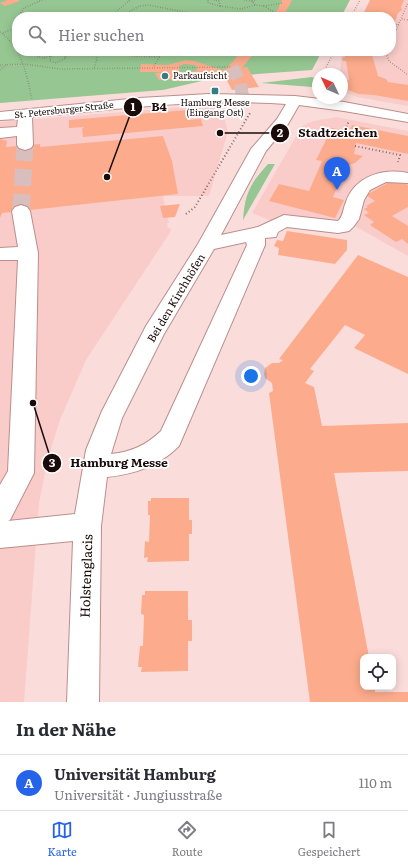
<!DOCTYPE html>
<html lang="de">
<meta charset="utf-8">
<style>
:root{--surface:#fff;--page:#f2f2f3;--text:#2b2b33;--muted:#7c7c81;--line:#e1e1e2;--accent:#2563eb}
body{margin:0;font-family:Literata,serif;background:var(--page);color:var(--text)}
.controls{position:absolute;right:12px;bottom:12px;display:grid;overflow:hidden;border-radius:8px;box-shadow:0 2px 10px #0003}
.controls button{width:36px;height:36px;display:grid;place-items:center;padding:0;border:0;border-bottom:1px solid var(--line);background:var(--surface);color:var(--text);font:20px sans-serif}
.compass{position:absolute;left:312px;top:68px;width:36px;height:36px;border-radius:50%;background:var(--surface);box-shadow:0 2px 10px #0003;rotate:314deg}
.you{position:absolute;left:251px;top:376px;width:14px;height:14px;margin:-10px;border:3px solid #fff;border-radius:50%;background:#1a73e8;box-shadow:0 0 0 6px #1a73e833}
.badge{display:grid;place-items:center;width:26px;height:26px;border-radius:50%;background:var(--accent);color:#fff;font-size:13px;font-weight:700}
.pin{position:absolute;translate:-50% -33px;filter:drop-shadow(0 1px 2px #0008)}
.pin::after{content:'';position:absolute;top:21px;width:14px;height:12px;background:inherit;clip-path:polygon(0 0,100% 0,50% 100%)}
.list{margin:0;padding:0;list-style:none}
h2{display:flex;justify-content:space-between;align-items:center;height:52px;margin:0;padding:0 16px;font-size:17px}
h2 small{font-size:13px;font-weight:400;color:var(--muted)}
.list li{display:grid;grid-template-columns:26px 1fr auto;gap:12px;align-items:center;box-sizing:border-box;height:56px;padding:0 16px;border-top:1px solid var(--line)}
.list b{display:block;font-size:15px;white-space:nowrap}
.list p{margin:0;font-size:13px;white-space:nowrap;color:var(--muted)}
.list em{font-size:13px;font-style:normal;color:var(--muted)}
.icon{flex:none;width:22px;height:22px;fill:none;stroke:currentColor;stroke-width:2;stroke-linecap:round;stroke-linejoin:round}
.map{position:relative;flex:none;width:408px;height:702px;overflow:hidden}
.search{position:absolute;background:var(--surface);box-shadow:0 2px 10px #0003;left:12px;right:12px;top:12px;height:44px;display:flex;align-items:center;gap:10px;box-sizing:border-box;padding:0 14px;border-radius:16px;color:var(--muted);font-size:15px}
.sheet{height:108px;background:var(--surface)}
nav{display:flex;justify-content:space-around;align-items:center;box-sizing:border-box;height:56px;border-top:1px solid var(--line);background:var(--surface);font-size:11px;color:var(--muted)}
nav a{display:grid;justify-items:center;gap:2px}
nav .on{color:var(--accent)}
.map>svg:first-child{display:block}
.built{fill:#f9ccc9}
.green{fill:#96c792}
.building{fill:#fcac8c;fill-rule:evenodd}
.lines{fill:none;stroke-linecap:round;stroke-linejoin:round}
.minor-tunnel-far1{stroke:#d8bebc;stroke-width:13;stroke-dasharray:13 6;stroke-linecap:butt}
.minor-tunnel{stroke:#d8bebc;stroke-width:17;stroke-dasharray:17 8;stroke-linecap:butt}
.minor-casing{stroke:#ba8e8b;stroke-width:2}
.path-far1{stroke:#816c6a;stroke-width:1.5;stroke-dasharray:0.5 2;stroke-linecap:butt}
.path{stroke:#816c6a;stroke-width:2;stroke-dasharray:1 2.5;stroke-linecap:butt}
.minor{fill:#fff;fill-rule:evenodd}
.poi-dot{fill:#347d83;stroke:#fff;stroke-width:1.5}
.labels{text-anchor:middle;stroke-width:3.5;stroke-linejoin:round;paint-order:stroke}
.far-poi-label{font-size:9px;fill:#1a0b0a;stroke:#fff;text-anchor:start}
.far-street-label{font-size:9px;fill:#1a0b0a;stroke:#fff}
.street-label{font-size:11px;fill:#1a0b0a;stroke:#fff}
.near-street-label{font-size:13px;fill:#1a0b0a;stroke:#fff}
.leader{fill:none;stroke:#1a0b0a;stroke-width:1.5}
.callout-dot{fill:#1a0b0a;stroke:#fff;stroke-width:1.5}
.mark-label{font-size:12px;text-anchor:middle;font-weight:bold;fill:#fff}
.callout-label{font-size:12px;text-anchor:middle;font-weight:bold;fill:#1a0b0a;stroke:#fff;stroke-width:3.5;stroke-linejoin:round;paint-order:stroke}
</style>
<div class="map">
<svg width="408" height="702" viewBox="0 0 408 702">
<rect width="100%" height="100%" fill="#fadddb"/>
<!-- built -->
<path class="built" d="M370,0H408V106L357,97L342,91V74H340L342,54L343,51H391V17H361Z
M220,104L228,132L209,196H163L169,223H167L168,228H170L171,231L86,360L60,420L48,458L39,503L24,702H0V122Z
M336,117L408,131V256L353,225L346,233L279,224L252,213L302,126L313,121Z"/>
<!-- green -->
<path class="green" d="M0,0H350L341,17H17V51H322L312,70L219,77L163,90L0,103Z
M312,77L314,78V87H312L261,83Z
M268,164H275L243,220C245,193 250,184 268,164Z"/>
<!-- building -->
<path class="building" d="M8,0H18L20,1L5,6L0,3Z
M282,0H292L283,17H272L278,9Z
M370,0H404L401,7L402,10L398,13L395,22H391V17H362Z
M242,51H256L242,68L247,67L259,87L232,90L226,79L174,81L173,79L159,80L155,73L166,72H140L141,64L168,65L186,60L194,61L222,70L226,69ZM184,64L195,65L197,67V69L196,71L180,73L179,66Z
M348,51H371L378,76L386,79L388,82L408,85V101L374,95L358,94L348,90L345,87V83L349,79L346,61H343L342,58L345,57L344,53L348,54Z
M187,110L188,120L201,119L203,126L83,137L82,129L84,127L69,128V120Z
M352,125L408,136V154L356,143L354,154L363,156L355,163L346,166L333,197L344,200L335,218L269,201L279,184L309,191L322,161L316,160L332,128L349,131Z
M163,136L172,161L178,194L2,213L0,218V139L7,141L6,147L40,144V147Z
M397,178L408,185V207L392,216L408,226V244L402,239L396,242L370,225L374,222L364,215L369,213L364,209L368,207L366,206L375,201L366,195Z
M180,204L175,217L163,218L160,206Z
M287,231L347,240V250L335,264L278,255L279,248L274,246L277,240L283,241Z
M358,255L408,277V374L354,348L365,335L345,325L310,369L314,371L305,383L314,387L322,426L408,423V471L334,473L369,657H363V687H375V692H408V702H310L269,393L273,391L272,383L265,378L264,374L265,368L268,366L272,363H279L283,360L279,359Z
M151,498H189V520H192V534H189V561L147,562L148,557L144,558L145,541L149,542L150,515H148V501H151Z
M145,591H188V620H192V641H188V671L141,672L142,667H138L140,646H143L144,615L141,614L142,595H145Z"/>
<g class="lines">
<!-- minor-tunnel-far1 -->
<path class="minor-tunnel-far1" d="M232,67L240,82L243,98"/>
<!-- minor-tunnel -->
<path class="minor-tunnel" d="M21,211L25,145"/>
<!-- minor casing -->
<g class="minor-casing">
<path id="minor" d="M209,94L295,96L344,102L408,114V122L344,111L299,105L288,124L266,151L221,235L258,227L284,215L338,221C343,217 343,209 346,202C355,176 383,168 408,173V183L386,182L370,190L364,200L359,219L354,226L349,231L338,233L287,227L278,232L276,237L265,238V245L179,446C159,466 135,474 107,477L101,526L99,702H67L73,541L0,548V485L8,471L18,260H0V248L18,247L12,211L15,207L21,205L27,207L30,211L38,253L34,473L10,520L8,521L75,514L86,450L102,411L146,326L198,244L251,149L277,119L286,104C201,98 117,109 32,117L33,145L31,148L25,150L19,148L17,145V136L0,138V128L17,127L18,119L0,120V112L139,98ZM246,242L247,245L161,431C146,445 132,452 111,454L122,418L164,334L214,249Z"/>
</g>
<!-- path-far1 -->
<path class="path-far1" d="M208,0V3L220,6L219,1L221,0
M214,0L219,1
M244,0L252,1L255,5
M252,1L257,0
M220,6L241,9L255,5L264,6
M277,14L264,6L283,3
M18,17L24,8L42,0
M110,17L130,0
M121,17L139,6L148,5L211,17
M351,17L360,0
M402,19L408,20
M391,24L399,25
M0,32C22,47 27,76 32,100
M3,33L15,28L17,20
M391,41L408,3
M41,51L35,54L36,56L43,58L51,56L50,61L56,63L66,58L64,56L73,55L78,51
M93,51L97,59L94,68
M115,51L131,56L160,57
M385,51L389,61L408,75
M0,65L24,64L60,69L232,67
M154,66L163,51
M0,70L6,65
M323,74L334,51"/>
<!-- path -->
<path class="path" d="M345,130L349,121
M355,146L400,155L398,162
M186,214L195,207L250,113"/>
<!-- minor -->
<use href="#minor" class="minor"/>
</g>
<!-- markers -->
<g class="poi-dot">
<circle cx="165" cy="76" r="4"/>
<rect x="211" y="87" width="8" height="8" rx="2"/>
</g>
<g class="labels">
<!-- far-poi labels -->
<g class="far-poi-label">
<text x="173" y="79">Parkaufsicht</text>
<text x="215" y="106" text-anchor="middle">Hamburg Messe<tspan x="215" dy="10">(Eingang Ost)</tspan></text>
</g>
<!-- far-street labels -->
<g class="far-street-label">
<text transform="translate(64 110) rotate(-6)" y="3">St. Petersburger Straße</text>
</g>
<!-- street labels -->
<g class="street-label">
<text transform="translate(176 298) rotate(-59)" y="4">Bei den Kirchhöfen</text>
</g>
<!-- near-street labels -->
<g class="near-street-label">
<text transform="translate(86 576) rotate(-88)" y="5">Holstenglacis</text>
</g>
</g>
<!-- callouts -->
<path class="leader" d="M107 177L133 107M220 133L280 133M33 403L52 463"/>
<g class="callout-dot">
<circle cx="107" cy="177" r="4"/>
<circle cx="220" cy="133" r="4"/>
<circle cx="33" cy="403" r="4"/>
<circle cx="133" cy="107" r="10"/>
<circle cx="280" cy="133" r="10"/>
<circle cx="52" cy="463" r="10"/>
</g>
<g class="mark-label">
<text x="133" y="111">1</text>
<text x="280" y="137">2</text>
<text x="52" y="467">3</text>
</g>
<g class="callout-label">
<text x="159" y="111">B4</text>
<text x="338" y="137">Stadtzeichen</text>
<text x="119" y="467">Hamburg Messe</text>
</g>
</svg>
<div class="controls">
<button><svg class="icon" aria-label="locate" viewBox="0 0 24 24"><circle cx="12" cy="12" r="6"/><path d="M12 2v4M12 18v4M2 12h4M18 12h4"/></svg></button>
</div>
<svg class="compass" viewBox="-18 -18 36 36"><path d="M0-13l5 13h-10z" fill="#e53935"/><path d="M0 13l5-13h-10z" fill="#7c7c81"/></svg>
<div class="you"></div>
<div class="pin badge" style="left:337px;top:190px">A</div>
<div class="search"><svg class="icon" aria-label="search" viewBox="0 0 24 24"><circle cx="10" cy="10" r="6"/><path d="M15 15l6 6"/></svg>Hier suchen</div>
</div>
<section class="sheet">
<h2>In der Nähe<small></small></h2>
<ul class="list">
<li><span class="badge">A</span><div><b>Universität Hamburg</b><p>Universität · Jungiusstraße</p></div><em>110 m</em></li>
</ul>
</section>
<nav>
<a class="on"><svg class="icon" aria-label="map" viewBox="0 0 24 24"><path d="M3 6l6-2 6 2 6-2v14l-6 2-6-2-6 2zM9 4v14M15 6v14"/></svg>Karte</a>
<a><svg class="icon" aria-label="directions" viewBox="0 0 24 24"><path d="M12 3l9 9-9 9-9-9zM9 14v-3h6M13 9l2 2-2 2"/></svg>Route</a>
<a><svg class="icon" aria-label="saved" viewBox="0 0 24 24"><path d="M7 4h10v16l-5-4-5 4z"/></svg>Gespeichert</a>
</nav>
